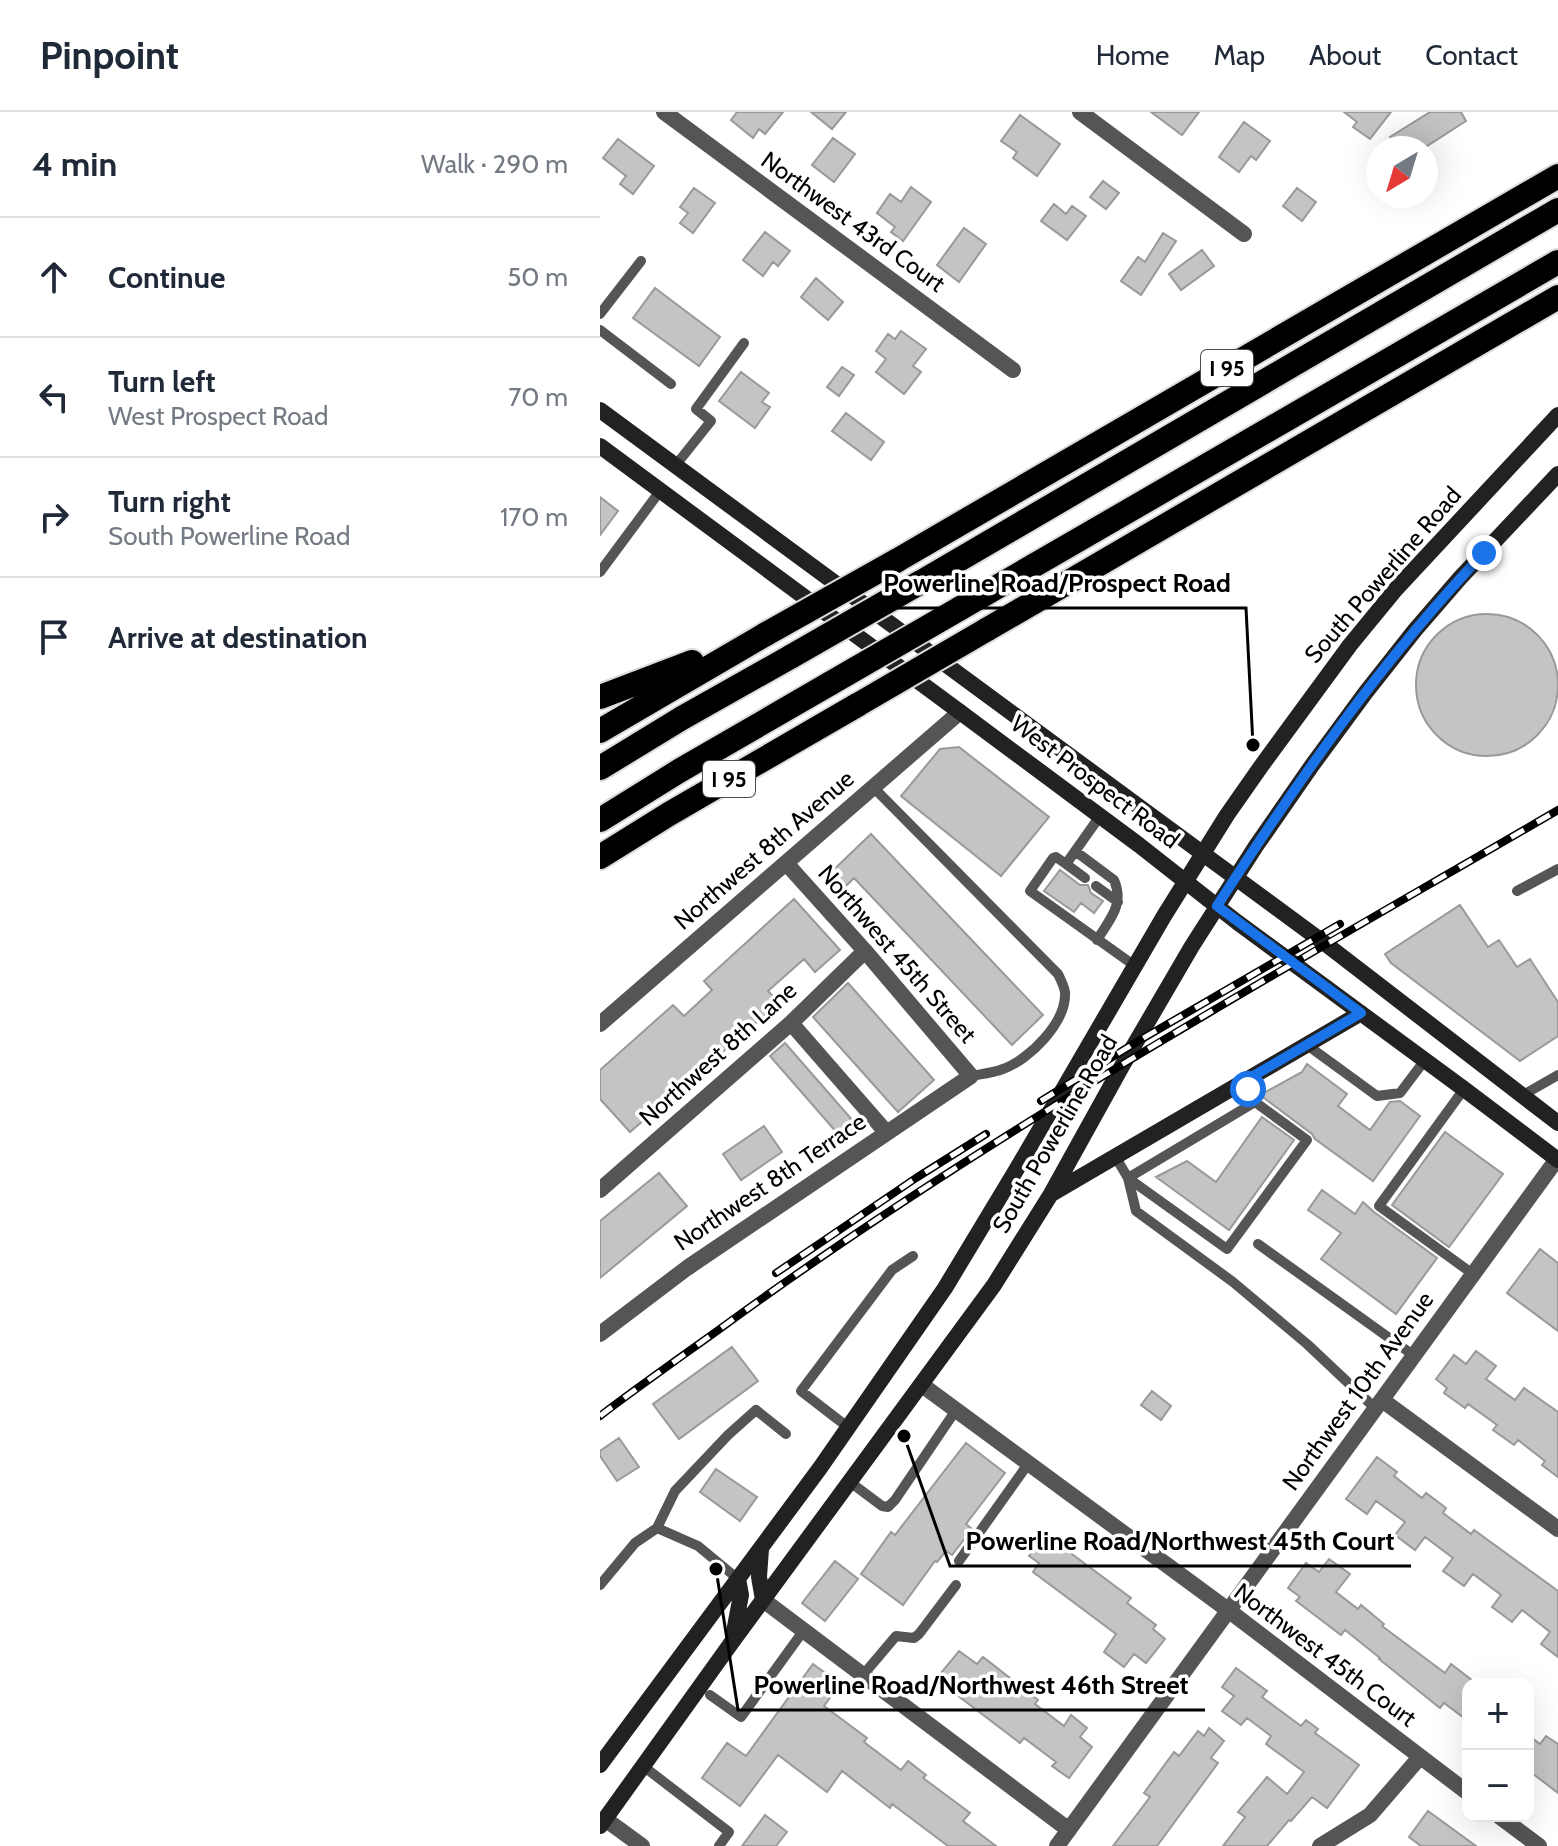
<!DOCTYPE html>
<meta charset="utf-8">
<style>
:root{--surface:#fff;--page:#f2f2f3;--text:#1f2937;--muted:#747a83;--line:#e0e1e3}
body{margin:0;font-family:Cabin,sans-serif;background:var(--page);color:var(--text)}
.controls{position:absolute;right:24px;bottom:24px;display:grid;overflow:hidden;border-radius:16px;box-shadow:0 8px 32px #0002}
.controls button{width:72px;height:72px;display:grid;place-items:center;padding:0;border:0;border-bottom:2px solid var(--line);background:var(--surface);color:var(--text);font:40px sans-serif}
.compass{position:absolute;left:766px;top:24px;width:72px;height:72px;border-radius:50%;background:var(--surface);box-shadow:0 8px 32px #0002;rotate:218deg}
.stop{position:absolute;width:24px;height:24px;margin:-18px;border:6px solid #1a73e8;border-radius:50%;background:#fff}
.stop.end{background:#1a73e8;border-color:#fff;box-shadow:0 2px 8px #0008}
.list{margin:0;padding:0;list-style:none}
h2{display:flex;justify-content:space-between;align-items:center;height:104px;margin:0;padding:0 32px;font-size:34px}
h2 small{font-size:26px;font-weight:400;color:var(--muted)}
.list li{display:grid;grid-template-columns:52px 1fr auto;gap:24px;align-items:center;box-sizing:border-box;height:120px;padding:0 32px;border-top:2px solid var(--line)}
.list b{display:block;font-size:30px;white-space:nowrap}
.list p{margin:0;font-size:26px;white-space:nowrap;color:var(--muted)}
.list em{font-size:26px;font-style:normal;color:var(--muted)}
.icon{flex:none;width:44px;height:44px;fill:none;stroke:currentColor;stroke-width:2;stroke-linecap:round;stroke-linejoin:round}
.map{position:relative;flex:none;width:958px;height:1734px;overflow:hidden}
header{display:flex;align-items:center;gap:48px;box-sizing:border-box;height:112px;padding:0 40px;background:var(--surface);border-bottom:2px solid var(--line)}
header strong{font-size:38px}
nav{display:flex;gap:44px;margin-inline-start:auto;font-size:28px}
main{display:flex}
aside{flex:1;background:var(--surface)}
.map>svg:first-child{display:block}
.building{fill:#c4c4c4;stroke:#999;stroke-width:2}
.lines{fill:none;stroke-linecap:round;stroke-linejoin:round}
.highway-casing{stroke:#dbdbdb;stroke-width:28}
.lane{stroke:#555;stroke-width:10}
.street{stroke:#555;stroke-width:16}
.secondary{stroke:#222;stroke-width:16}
.highway{stroke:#000;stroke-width:24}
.rail-casing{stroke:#000;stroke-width:8}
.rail{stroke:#fff;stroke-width:5;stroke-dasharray:15;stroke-linecap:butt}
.highway-bridge-casing{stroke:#dbdbdb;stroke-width:28;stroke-linecap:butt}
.highway-bridge{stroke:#000;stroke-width:24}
.route{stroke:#1a73e8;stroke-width:10}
.labels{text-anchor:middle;stroke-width:7;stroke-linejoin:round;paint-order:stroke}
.shield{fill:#fff;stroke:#4c4c4c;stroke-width:2}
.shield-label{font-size:22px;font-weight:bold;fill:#000}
.street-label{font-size:24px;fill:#000;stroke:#fff}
.leader{fill:none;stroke:#000;stroke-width:3}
.callout-dot{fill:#000;stroke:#fff;stroke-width:3}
.callout-label{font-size:26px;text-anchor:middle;font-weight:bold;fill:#000;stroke:#fff;stroke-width:7;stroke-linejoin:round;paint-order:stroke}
</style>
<header>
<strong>Pinpoint</strong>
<nav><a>Home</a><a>Map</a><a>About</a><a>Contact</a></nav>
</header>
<main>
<aside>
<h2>4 min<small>Walk · 290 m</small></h2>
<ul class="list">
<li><svg class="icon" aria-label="ahead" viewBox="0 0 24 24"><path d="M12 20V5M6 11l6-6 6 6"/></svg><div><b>Continue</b></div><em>50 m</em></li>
<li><svg class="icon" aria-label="left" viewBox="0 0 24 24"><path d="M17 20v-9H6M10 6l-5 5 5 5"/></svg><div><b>Turn left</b><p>West Prospect Road</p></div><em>70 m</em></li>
<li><svg class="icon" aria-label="right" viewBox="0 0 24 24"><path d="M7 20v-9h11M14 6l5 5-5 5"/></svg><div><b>Turn right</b><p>South Powerline Road</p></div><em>170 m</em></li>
<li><svg class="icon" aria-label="arrive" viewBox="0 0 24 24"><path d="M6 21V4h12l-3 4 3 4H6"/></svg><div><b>Arrive at destination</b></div></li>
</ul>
</aside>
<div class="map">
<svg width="958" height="1734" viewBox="0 0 958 1734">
<rect width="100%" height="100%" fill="#fff"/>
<!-- building -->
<path class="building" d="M137,0H183L165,22L159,17L153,26L131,8Z
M211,0H246L232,17Z
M551,0H599L582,23Z
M744,0H791L770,27L753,15L757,10Z
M830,0H861L866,9L824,36H797L790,25Z
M420,3L460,32L437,64L413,46L417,40L401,29Z
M644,10L670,29L656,48L651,44L639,60L619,45Z
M233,26L255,42L234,70L212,53Z
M18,27L54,54L33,82L20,72L26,64L3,46Z
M503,69L519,81L506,97L490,85Z
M311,75L331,90L303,129L291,120L295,115L277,101L290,82L301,90Z
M94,76L115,91L93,121L80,111L88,101L80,95Z
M697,76L716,90L702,109L683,94Z
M454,92L466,102L472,94L486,104L467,128L441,109Z
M364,116L386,132L359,170L337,153Z
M165,120L190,139L178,154L173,150L163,164L143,148Z
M563,121L576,129L541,183L521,169L538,145L545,150Z
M602,138L614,154L581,178L569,162Z
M216,166L243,190L228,208L201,185Z
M55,176L120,225L99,254L33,206Z
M301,219L326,237L313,254L321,260L304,282L276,260L286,247L276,239L288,222L295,227Z
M242,255L254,263L239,284L227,275Z
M141,260L169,281L162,290L170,295L155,316L119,289Z
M246,301L284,330L271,348L232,319Z
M0,385L18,399L0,423Z
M816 573a71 71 0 1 1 142 0a71 71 0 1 1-142 0Z
M359,635L449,705L401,764L301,684L340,637Z
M271,722L443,903L412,933L254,766L241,779L227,764Z
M460,758L480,773H488L491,781L503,789L494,801L481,791L474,800L444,779Z
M194,787L240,838L215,860L204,847L168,879L179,891L30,1020L0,987V958L73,893L84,904L112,878L104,869Z
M860,793L888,835L899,828L917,855L930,847L958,890V924L920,949L791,851L785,842Z
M248,871L334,968L298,1000L213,905Z
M185,931L260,1017L245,1030L170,944Z
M707,952L747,982L738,994L770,1018L790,990L800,989L820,1004L773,1069L715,1027L712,1022L660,983L702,960Z
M662,1005L694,1028L629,1118L556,1065L587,1049L616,1070Z
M164,1014L182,1040L141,1068L123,1042Z
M845,1020L903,1062L849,1135L792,1093Z
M59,1061L87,1094L0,1166V1109Z
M722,1078L755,1102L763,1090L774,1100L837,1146L796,1202L721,1147L741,1121L708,1098Z
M940,1137L958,1151V1219L907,1181Z
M132,1235L158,1269L79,1327L53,1292Z
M876,1239L896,1254L886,1267L915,1288L924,1276L958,1300V1365L942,1353L945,1349L918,1328L914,1333L893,1318L897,1313L868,1292L865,1296L844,1281L847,1276L836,1267L854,1243L866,1252Z
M552,1279L571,1294L561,1308L541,1293Z
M19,1326L39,1355L17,1369L0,1344V1339Z
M366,1331L405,1361L366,1412L372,1417L352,1443L346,1439L337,1450L335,1449L303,1493L261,1462L291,1420L295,1423Z
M777,1345L797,1360L794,1364L822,1386L826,1381L846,1396L843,1401L871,1422L874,1418L958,1479V1545L941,1532L950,1520L922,1498L912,1510L892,1495L901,1483L873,1462L864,1474L843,1459L853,1446L825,1425L815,1438L795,1423L805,1410L776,1389L767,1402L746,1387Z
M116,1357L157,1385L140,1409L100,1380Z
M445,1422L531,1486L527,1491L556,1513L553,1517L565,1527L546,1551L534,1542L524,1555L504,1540L516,1522L433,1460L439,1451L429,1444Z
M729,1447L750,1462L736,1480L758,1497L761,1493L784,1512L782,1514L845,1561L851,1552L873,1569L868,1572V1609L844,1591L840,1596L779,1547L780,1546L745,1518L741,1523L696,1489L700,1485L688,1476L706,1451L719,1460Z
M235,1449L258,1467L225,1509L202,1491Z
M359,1539L377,1552L383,1545L438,1588L435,1592L464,1614L471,1603L487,1616L480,1625L492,1635L469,1666L452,1654L456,1650L424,1626L420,1631L336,1567Z
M213,1552L240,1572L224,1594L267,1626L264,1630L301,1658L308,1649L326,1663L323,1666L370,1701L363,1709L396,1734H348L292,1692L290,1696L242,1659L227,1680L178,1643L140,1694L102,1666L127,1631L146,1644Z
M636,1556L667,1579L662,1585L701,1614L706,1608L718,1617L715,1621L759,1653L727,1696L712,1685L691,1709L689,1708L667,1734H623L645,1705L638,1700L667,1665L687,1682L704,1660L666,1632L671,1624L647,1606L641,1613L622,1599L634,1584L622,1575Z
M609,1616L624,1629L611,1646L618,1651L557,1734H513L550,1685L544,1681L574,1640L579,1644L598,1619L604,1624Z
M928,1623L940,1632L946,1624L958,1632V1681L928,1658Z
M828,1699L876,1734H821L809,1725Z
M165,1703L187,1720L176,1734H142Z"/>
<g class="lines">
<!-- highway casing -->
<g class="highway-casing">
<path id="highway" d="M296,449L958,64
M321,470L958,98
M359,497L958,150
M386,518L958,185
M0,585L92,550
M0,619L166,522
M0,656L82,606L192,544
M0,708L79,659L231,571
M0,745L69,702L259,592"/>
</g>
<!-- lane -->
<path class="lane" d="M0,202L41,149
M0,218L71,272
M75,354L111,309L96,297L144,231
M0,460L60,379
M273,675L458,862C461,868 464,874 465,880C467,910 429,948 403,957C393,961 382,962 371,964
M500,704L466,752L456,745L453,746L430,779L535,854
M475,739L514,768C525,793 509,808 497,828
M466,752L485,766
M496,774L518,790
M917,779L958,757
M707,933L777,984L800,981L825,948
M864,977L779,1094L873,1162
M923,983L958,963
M515,1044L528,1066L655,990L643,970
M528,1066L536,1099L633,1170L707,1232L776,1297
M528,1066L627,1137L707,1028L655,990
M658,1132L813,1243
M249,1316L201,1279L292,1158L313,1144
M250,1370L282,1394L288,1395L295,1388L356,1298
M57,1416L75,1379L128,1323L156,1298L186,1322
M359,1449L428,1352
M0,1473L35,1431L57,1416L98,1434L138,1467
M263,1563L296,1524L314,1526L319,1522L356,1473
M110,1583L141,1605L204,1518
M43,1654L129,1720L119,1734"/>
<!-- street -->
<path class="street" d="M64,0L413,258
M480,0L644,122
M191,911L286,1020
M0,912L360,600
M0,1078L191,911L265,839
M0,1222L87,1156L371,964L265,839L186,751
M322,1273L628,1498L868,1681
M782,1288L958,1417
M163,1488L469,1718
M899,1704L939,1734
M5,1707L42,1734
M457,1734L957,1047
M720,1734L770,1703L820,1645"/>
<!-- secondary -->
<path class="secondary" d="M0,298L727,833L958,1011
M0,334L360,600L539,733L637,810L864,977L958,1048
M453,1081L761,901
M161,1437L159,1465L163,1488
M134,1520L141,1483L138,1467
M0,1653L220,1356L345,1176L415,1060L564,804L627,703L662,653L750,533L796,477L958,303
M0,1714L132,1530L394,1173L451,1082L522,954L592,834L656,734L713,652L766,580L815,518L860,466L958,362"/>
<!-- highway -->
<use href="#highway" class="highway"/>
<!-- rail casing -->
<g class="rail-casing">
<path id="rail" d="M441,989L535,931L740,812
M176,1161L316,1066L386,1022
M0,1304C38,1275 78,1247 117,1219C383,1024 673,864 958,698"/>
</g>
<!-- rail -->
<use href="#rail" class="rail"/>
<!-- highway-bridge casing -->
<g class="highway-bridge-casing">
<path id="highway-bridge" d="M166,522L296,449
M192,544L321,470
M231,571L359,497
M259,592L386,518"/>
</g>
<!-- highway-bridge -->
<use href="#highway-bridge" class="highway-bridge"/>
</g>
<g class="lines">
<!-- route -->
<path class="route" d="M648,977L643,970L761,901L617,794C697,670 782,548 884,441"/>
</g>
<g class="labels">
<!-- shield labels -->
<g class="shield">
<rect x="601" y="238" width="52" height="36" rx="6"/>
<rect x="103" y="649" width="52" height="36" rx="6"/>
</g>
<g class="shield-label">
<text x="627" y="264">I 95</text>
<text x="129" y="675">I 95</text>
</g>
<!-- street labels -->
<g class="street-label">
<text transform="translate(253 110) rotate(36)" y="8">Northwest 43rd Court</text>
<text transform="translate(783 463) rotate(-49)" y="8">South Powerline Road</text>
<text transform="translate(495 670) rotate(37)" y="8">West Prospect Road</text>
<text transform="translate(164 738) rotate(-41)" y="8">Northwest 8th Avenue</text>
<text transform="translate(297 842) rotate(49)" y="8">Northwest 45th Street</text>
<text transform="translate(118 942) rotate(-42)" y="8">Northwest 8th Lane</text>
<text transform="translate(455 1022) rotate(-60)" y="8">South Powerline Road</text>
<text transform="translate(170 1070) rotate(-34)" y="8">Northwest 8th Terrace</text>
<text transform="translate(758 1279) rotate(-54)" y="8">Northwest 10th Avenue</text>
<text transform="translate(725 1543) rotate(37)" y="8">Northwest 45th Court</text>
</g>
</g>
<!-- callouts -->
<path class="leader" d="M653 633L646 496H267M304 1324L350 1454H811M116 1457L138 1598H605"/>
<g class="callout-dot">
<circle cx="653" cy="633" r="8"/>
<circle cx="304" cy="1324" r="8"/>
<circle cx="116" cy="1457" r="8"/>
</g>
<g class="callout-label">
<text x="457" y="480">Powerline Road/Prospect Road</text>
<text x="580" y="1438">Powerline Road/Northwest 45th Court</text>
<text x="371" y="1582">Powerline Road/Northwest 46th Street</text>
</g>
</svg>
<div class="controls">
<button>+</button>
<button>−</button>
</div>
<svg class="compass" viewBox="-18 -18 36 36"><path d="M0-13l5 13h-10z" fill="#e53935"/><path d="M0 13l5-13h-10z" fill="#747a83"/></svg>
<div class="stop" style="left:648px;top:977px"></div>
<div class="stop end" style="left:884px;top:441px"></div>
</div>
</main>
